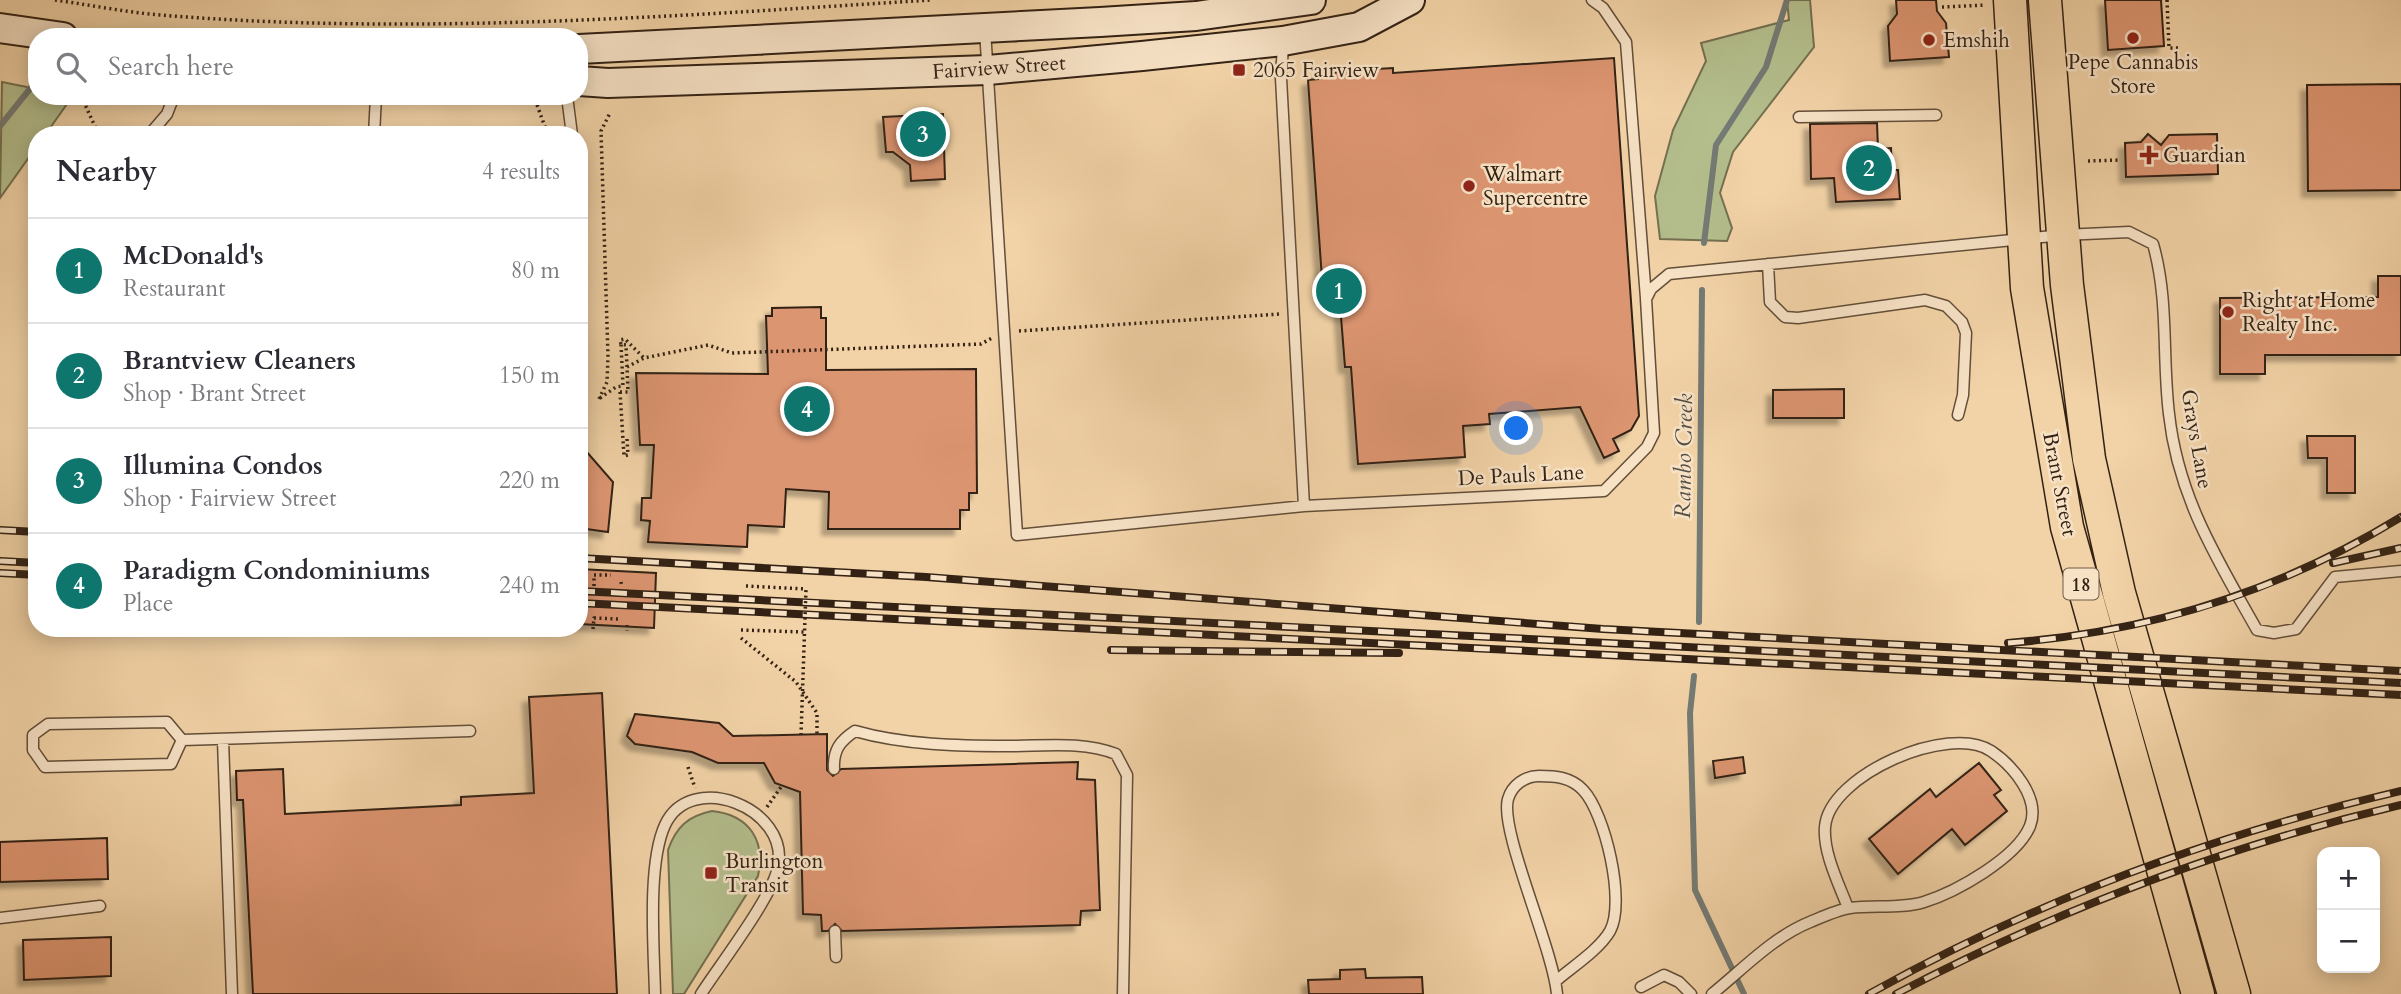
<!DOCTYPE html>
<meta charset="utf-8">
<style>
:root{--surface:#fff;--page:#f7f7f7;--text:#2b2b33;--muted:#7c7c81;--line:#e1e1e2;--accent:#0f766e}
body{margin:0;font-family:Cardo,serif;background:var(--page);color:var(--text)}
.controls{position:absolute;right:21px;bottom:21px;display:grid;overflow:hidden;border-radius:14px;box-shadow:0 4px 18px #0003}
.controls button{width:63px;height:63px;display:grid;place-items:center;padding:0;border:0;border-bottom:2px solid var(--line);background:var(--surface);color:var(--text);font:35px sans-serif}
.you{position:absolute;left:1517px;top:429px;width:24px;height:24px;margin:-18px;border:5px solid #fff;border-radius:50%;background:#1a73e8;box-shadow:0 0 0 10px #1a73e833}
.badge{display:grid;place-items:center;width:46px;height:46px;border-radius:50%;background:var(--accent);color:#fff;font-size:23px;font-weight:700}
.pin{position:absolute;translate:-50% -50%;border:4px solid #fff;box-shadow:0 2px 7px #0006}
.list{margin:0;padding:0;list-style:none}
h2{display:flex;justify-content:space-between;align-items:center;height:91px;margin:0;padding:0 28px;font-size:30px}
h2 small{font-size:23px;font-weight:400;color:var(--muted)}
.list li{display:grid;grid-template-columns:46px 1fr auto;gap:21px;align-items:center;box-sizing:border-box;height:105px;padding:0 28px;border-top:2px solid var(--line)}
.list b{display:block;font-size:26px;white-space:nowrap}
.list p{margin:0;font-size:23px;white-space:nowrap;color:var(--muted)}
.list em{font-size:23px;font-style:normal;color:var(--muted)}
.icon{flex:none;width:38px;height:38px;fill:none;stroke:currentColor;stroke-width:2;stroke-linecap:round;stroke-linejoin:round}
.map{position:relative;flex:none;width:2401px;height:994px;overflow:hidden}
.search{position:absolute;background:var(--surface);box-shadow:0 4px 18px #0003;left:28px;top:28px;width:560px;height:77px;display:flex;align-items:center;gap:18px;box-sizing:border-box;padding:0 24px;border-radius:28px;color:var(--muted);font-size:26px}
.panel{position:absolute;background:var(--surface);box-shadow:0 4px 18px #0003;left:28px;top:126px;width:560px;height:511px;border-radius:28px}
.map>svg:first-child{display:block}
.green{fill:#b4be8d;stroke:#747050;stroke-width:2}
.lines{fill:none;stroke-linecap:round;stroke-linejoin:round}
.stream{stroke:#747a74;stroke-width:6}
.building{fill:#dc9571;stroke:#332214;stroke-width:2;filter:url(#shadow)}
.lane-casing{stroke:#634e39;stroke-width:13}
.secondary-casing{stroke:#332214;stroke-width:32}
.primary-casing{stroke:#332214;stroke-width:35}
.path{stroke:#332214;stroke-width:3.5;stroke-dasharray:2 3.5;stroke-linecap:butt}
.lane{stroke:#f7e2c6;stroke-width:10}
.secondary{stroke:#f7e2c6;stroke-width:28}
.primary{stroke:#f2d3a7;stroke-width:32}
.rail-casing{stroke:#332214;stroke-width:8}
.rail{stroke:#f7e2c6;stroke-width:5;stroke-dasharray:16;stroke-linecap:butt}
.path-bridge{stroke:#332214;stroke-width:3.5;stroke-dasharray:2 3.5;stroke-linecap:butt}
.poi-dot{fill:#8f2418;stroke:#f7e2c6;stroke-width:2.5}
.labels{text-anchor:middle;stroke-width:5;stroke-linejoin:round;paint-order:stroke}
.shield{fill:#f7e2c6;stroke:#6e5c49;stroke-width:2}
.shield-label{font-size:19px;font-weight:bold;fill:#332214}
.poi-label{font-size:21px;fill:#332214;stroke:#f7e2c6;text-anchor:start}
.street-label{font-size:21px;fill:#332214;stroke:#f7e2c6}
.water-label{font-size:23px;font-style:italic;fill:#544e44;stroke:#f7e2c6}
</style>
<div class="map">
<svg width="2401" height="994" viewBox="0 0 2401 994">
<defs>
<filter id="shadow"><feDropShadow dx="-6" dy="6" stdDeviation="2" flood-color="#0004"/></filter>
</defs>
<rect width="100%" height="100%" fill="#f2d3a7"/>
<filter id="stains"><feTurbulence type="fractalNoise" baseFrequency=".00286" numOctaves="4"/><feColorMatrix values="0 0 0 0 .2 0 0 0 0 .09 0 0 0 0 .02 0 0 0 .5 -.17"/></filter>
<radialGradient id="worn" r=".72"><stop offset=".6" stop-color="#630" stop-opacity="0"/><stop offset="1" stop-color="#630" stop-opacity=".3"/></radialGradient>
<!-- green -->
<path class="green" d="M1787,0H1810L1814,47L1733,152L1720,193L1732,228L1727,241L1660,239L1655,196L1673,130L1706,61L1701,43L1789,20Z
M2,82L37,89V96L72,97L45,135H37V146L0,198Z
M712,811C749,815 766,840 758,876L684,994H673L668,850C676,827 688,816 712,811Z"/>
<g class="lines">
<!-- stream -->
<path class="stream" d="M0,126L37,80
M1704,243L1716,145L1766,67L1787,0
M1699,622L1702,290
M1694,676L1690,713L1695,890L1744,994"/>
</g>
<!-- building -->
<path class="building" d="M1896,0H1936L1937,11L1946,23L1949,57L1890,61L1888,26L1897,14Z
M2105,0H2161L2164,46L2108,50Z
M1614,58L1639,416L1631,430L1613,439L1619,451L1604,458L1580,407L1489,414L1490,424L1463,426L1465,457L1358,464L1351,367H1345L1339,292L1323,293L1308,80L1318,79V74L1376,69L1393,68V73Z
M2401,84V190L2308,191L2307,85Z
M943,114L945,179L911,181L910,165L893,152H886L883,117Z
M1877,123L1878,149L1891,148L1892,170H1898L1900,199L1836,202L1834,178L1811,179L1810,124Z
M2148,134L2161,145L2169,135L2217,134L2218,174L2126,177L2125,143L2141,142Z
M2378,276H2401V355H2265V374H2220V298L2378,297Z
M821,307V318H826V370L976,369L977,493H969V510H960V529H828L829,492L786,489L784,527L748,525L747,547L648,542L650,521L641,520L642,498H651L654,445H640L636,373L768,374L766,316H772V308Z
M1844,389V418H1773V390Z
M2307,436H2355V493H2327V458H2308Z
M579,443L613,482L608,532L579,528Z
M579,569L656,573L654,628L579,624Z
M602,693L617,994H253L243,800H237L236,771L283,769L285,814L461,805V797L534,793L529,697Z
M635,714L719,723L733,736L827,734V770L833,776L841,769L1078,762L1077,779L1095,780L1100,910L1081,911L1080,925L842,931L835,924L828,931H822L821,915L803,914L800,792L775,783L764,763H718L692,752L635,744L627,736Z
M1743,757L1745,773L1715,778L1713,761Z
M1979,763L2001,790L1994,795L2007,811L1965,845L1952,829L1898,874L1869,839L1930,789L1936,797Z
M107,838L108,879L0,882V842Z
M111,937V976L24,980L23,940Z
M1365,969L1366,978L1422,977L1423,994H1309L1308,980L1340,979V970Z"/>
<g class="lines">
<!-- lane casing -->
<g class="lane-casing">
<path id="lane" d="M1592,0L1603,8L1626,42L1646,298
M985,30L1017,535L1304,506
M1283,45L1281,78L1304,506L1604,491L1647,447L1654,433L1646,299L1651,289L1669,274L2063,235L2129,232L2153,244C2169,300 2162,357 2169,414C2178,497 2217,559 2257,630L2274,633L2296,629L2335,577L2401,571
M567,96L572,135
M1799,117L1936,115
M149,135L167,114L174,96
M374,135L376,96
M1768,264L1770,302L1785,317L1798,318L1925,300L1946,306L1962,322L1966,333L1963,395L1958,415
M182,740L171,764L45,767L33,750V735L48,724L167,722L182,740L470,731
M223,740L232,994
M834,769C833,750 840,741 855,731C904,745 959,746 1010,746C1045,746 1083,741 1116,754L1127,775L1123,994
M0,918L100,906
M835,931L836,957
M1556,981C1572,967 1599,950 1610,931C1626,902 1605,813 1583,790C1571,777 1555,776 1539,776C1525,776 1512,785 1508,799C1499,830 1553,948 1557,994
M1641,987L1664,975L1679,982L1691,994
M655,994C654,949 647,864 665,825C691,769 790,808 778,867C773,896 719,966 701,994
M1712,994C1743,969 1773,937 1810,922C1822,917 1837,910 1850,908C1874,905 1902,909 1924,902C1956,892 2017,858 2030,826C2041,798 2012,765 1991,751C1949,723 1829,775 1825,827C1823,853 1839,884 1848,908"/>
</g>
<!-- secondary casing -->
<g class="secondary-casing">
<path id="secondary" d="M0,28L63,37
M579,49L1100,22L1196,16L1311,0
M579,81L608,83L988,70L1142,56L1283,41L1359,27L1410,0"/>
</g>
<!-- primary casing -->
<g class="primary-casing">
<path id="primary" d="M2010,0L2027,288L2067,527L2198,994
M2045,0L2067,285L2089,459L2119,593L2234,994"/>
</g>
<!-- path -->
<path class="path" d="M55,0C90,5 125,12 160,15C417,36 675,16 931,0
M2167,0L2169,48H2178
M1942,7L1986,5
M81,96L99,135
M537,105L548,135
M2088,161L2121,160
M1019,331L1280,314
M621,344L620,340L625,339L644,358
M620,392H628L627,367L644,358L708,345L732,353L981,344L992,338
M620,392L624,456L628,455
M600,398L616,387L623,386L621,344L626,345L627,367
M599,399L607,382L608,357L601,131L610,113
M627,439L628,455
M621,582L622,587
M594,586V575H611
M746,586L806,589
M627,625V631
M593,629L594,618L619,619
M741,630L804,632
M741,638L796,682L817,713V734
M688,767L695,788
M767,807L781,787"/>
<!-- lane -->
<use href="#lane" class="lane"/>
<!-- secondary -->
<use href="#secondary" class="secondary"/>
<!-- primary -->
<use href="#primary" class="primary"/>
<!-- rail casing -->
<g class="rail-casing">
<path id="rail" d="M0,530L37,532
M579,558L926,577L1603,629L2401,671
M0,561L37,563
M2333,563L2401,548
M0,573L37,575
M579,591L2401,683
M579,603L2401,695
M2008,643C2150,632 2279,592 2401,517
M1111,650L1399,653
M1869,994C2035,901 2216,834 2401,791
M1896,994C2057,910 2225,846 2401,805"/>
</g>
<!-- rail -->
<use href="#rail" class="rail"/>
<!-- path-bridge -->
<path class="path-bridge" d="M801,735L806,589"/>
</g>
<!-- markers -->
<g class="poi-dot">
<circle cx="2133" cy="38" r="7"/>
<circle cx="1929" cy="40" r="7"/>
<rect x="1232" y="63" width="14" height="14" rx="3.5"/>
<path d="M2145.5 144.5h7v7h7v7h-7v7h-7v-7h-7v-7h7z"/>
<circle cx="1469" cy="186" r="7"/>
<circle cx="2228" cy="312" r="7"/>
<rect x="704" y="866" width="14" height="14" rx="3.5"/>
</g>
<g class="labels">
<!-- shield labels -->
<rect class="shield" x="2063.5" y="568.5" width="35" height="31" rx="5"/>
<g class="shield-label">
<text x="2081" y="591">18</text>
</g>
<!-- poi labels -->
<g class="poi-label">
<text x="1943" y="47">Emshih</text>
<text x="2133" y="69" text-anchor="middle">Pepe Cannabis<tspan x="2133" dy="24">Store</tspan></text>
<text x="1253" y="77">2065 Fairview</text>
<text x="2163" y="162">Guardian</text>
<text x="1483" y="181">Walmart<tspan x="1483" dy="24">Supercentre</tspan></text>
<text x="2242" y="307">Right at Home<tspan x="2242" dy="24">Realty Inc.</tspan></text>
<text x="725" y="868">Burlington<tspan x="725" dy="24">Transit</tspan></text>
</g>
<!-- street labels -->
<g class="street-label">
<text transform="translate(999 67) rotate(-4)" y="7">Fairview Street</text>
<text transform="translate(2197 439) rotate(80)" y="7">Grays Lane</text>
<text transform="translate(1521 475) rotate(-3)" y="7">De Pauls Lane</text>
<text transform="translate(2060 484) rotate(79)" y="7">Brant Street</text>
</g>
<!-- water labels -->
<g class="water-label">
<text transform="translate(1683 456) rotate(-89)" y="8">Rambo Creek</text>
</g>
</g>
<rect width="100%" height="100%" filter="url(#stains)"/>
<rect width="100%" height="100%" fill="url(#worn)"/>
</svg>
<div class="controls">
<button>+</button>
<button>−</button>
</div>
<div class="you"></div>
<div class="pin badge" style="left:1339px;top:291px">1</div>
<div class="pin badge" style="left:1869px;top:168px">2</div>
<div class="pin badge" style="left:923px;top:134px">3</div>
<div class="pin badge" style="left:807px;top:409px">4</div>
<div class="search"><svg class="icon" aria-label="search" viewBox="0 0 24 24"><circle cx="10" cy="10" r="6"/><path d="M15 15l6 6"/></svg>Search here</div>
<section class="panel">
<h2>Nearby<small>4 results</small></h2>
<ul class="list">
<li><span class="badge">1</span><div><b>McDonald's</b><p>Restaurant</p></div><em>80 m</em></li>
<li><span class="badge">2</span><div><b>Brantview Cleaners</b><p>Shop · Brant Street</p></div><em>150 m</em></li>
<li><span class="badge">3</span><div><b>Illumina Condos</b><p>Shop · Fairview Street</p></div><em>220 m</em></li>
<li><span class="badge">4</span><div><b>Paradigm Condominiums</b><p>Place</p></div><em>240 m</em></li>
</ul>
</section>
</div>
